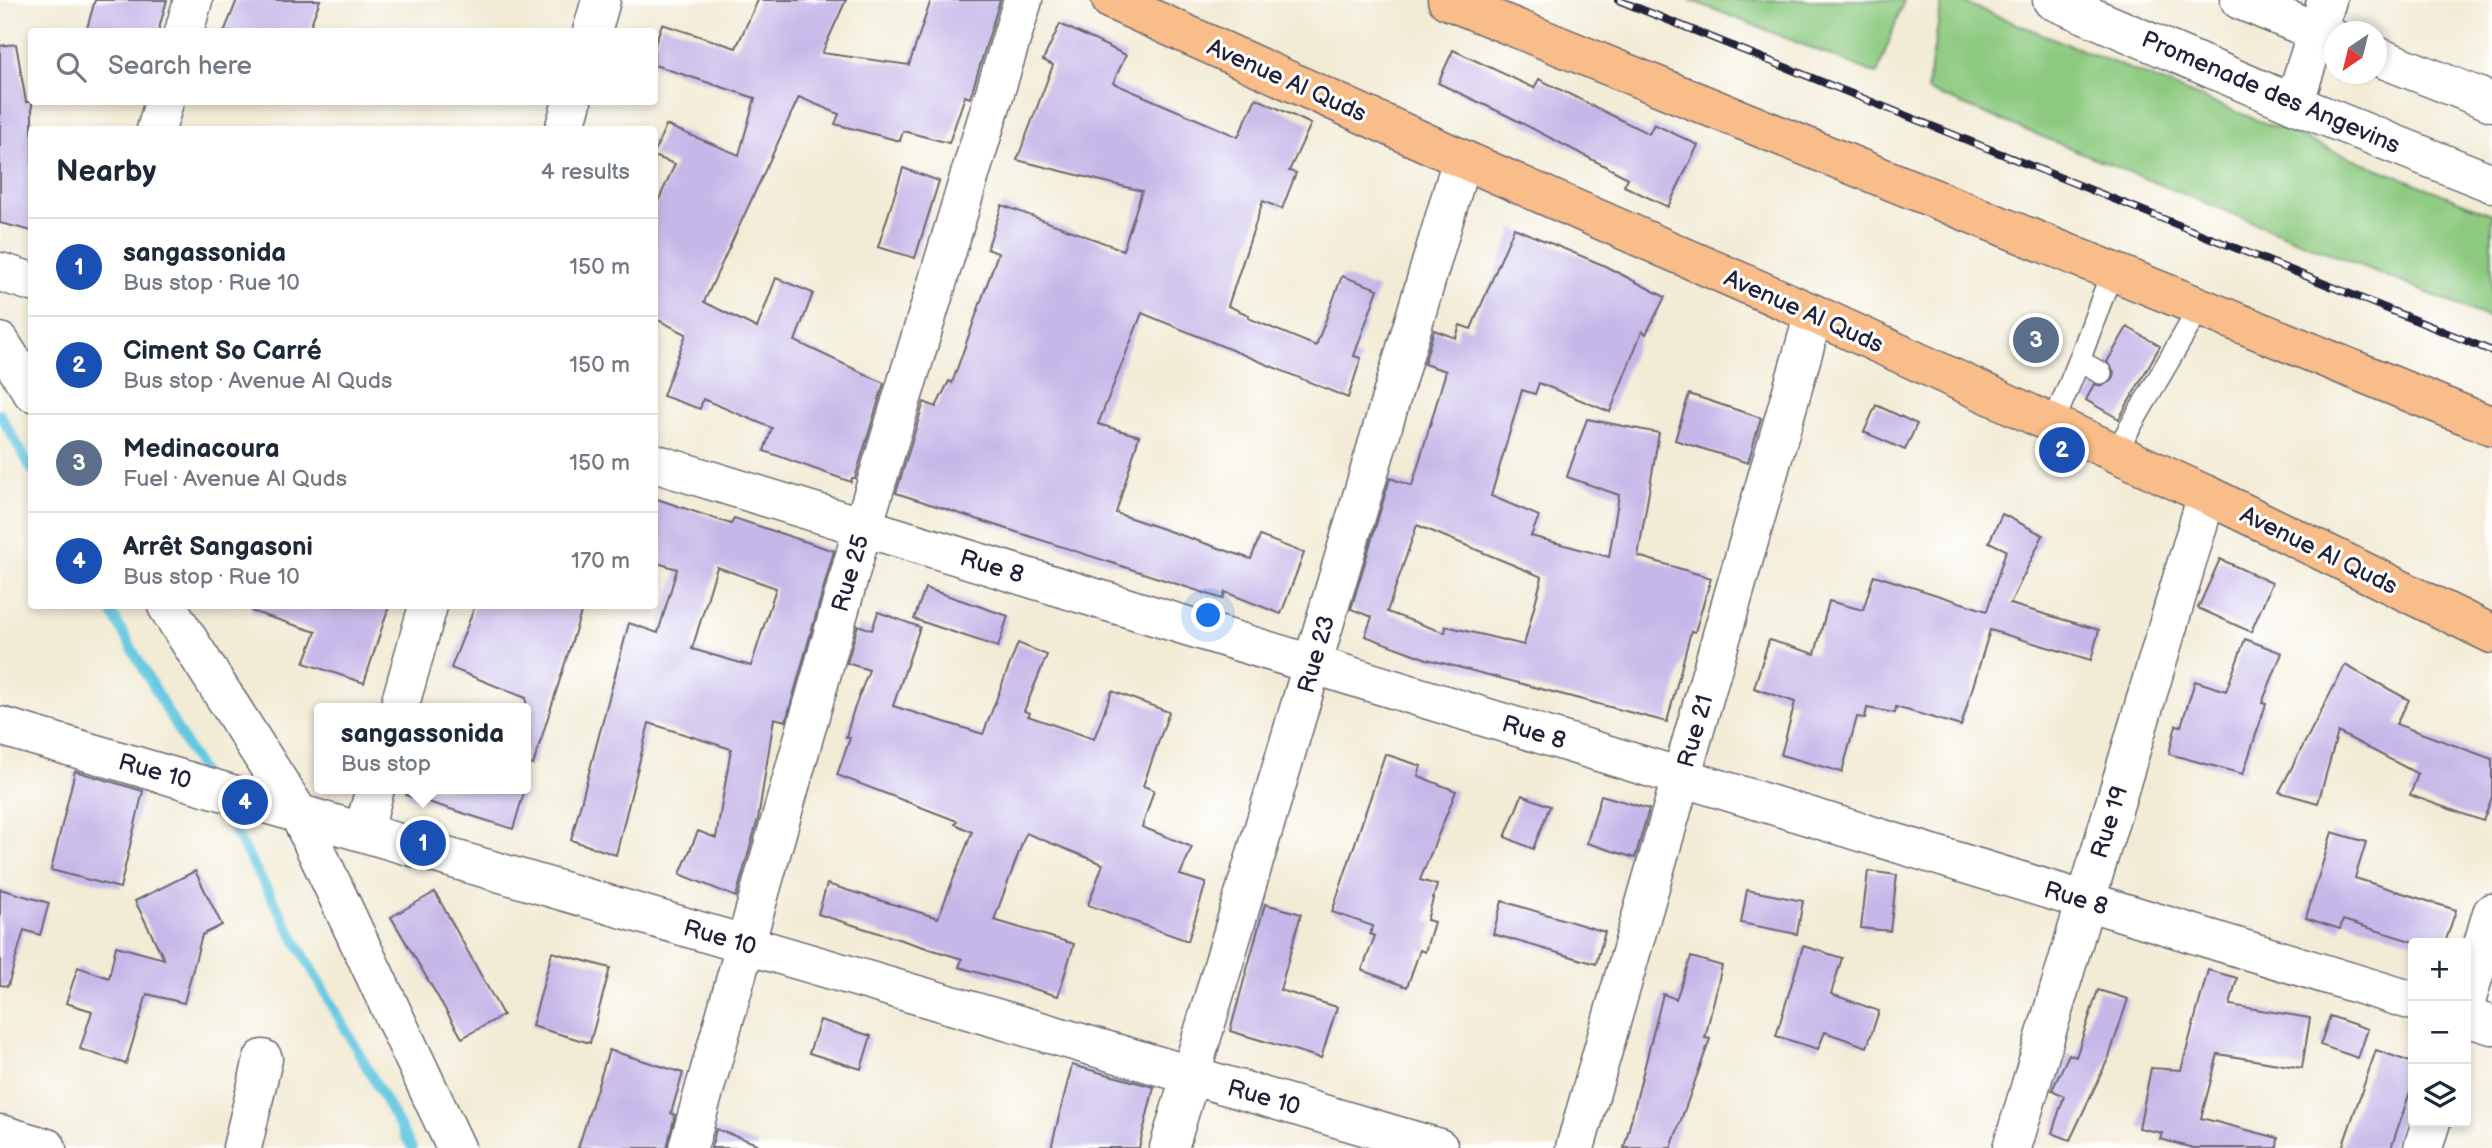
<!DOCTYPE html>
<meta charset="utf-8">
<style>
:root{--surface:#fff;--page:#f2f2f3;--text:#1f2937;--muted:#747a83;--line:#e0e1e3;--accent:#0f766e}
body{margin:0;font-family:"Balsamiq Sans",sans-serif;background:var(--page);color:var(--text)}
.controls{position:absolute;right:21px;bottom:21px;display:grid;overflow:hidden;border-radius:7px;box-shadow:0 4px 10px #0003}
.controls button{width:63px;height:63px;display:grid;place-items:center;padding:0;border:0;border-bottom:2px solid var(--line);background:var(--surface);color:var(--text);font:35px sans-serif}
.compass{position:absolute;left:2324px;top:21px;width:63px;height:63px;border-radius:50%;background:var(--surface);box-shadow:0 4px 10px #0003;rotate:215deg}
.you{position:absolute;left:1209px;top:616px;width:24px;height:24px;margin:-18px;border:5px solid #fff;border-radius:50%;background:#1a73e8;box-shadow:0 0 0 10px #1a73e833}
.badge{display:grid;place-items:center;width:46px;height:46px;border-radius:50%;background:var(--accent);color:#fff;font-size:23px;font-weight:700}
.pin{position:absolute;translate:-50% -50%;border:4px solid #fff;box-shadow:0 2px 7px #0006}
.popup{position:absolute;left:314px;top:703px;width:217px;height:91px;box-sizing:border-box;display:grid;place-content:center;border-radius:7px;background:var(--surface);filter:drop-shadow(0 2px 5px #0005);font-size:23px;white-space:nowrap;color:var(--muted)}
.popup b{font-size:26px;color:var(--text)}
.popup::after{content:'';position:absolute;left:50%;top:100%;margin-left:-14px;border:14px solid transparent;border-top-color:var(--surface)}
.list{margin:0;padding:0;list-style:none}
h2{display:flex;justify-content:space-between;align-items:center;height:91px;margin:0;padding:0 28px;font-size:30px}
h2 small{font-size:23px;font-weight:400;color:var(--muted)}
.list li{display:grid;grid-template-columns:46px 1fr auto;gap:21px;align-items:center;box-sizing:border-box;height:98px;padding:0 28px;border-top:2px solid var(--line)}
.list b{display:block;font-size:26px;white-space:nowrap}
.list p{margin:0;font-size:23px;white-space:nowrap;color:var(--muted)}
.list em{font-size:23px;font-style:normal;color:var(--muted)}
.icon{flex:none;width:38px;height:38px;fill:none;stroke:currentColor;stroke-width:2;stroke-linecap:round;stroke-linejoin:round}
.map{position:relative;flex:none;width:2492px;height:1148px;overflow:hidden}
.search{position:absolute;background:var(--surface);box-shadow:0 4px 10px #0003;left:28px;top:28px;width:630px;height:77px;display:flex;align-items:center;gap:18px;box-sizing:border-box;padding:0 24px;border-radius:7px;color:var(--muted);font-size:26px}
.panel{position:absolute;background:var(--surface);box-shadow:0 4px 10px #0003;left:28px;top:126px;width:630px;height:483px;border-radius:7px}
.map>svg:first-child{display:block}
.green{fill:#8dca80;stroke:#58765e;stroke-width:2}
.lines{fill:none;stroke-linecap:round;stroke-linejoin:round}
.stream{stroke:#62c7e0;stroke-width:10}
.building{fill:#c5b8e8;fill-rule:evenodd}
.service-casing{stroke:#6b6871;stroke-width:24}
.minor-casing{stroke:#6b6871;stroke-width:41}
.tertiary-casing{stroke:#6b6871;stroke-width:41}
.primary-casing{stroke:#6b6871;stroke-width:41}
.service{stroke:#fff;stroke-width:21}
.minor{stroke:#fff;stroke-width:38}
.tertiary{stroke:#fff;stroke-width:38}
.primary{stroke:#f8bd89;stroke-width:38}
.rail-casing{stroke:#22223b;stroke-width:8}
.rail{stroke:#fff;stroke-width:5;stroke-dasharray:16;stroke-linecap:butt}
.labels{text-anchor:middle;stroke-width:6;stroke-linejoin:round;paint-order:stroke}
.street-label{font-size:24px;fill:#22223b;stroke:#fff}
</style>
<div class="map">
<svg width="2492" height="1148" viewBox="0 0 2492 1148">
<rect width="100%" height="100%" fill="#fff"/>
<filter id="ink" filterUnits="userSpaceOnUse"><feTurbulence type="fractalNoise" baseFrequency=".0143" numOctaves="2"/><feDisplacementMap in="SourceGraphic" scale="14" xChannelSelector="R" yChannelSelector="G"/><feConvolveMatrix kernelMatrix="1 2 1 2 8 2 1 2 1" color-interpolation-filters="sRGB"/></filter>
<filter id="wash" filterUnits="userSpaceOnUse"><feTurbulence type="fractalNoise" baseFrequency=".00686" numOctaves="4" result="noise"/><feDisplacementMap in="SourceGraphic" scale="28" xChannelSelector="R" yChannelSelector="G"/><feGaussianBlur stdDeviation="1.57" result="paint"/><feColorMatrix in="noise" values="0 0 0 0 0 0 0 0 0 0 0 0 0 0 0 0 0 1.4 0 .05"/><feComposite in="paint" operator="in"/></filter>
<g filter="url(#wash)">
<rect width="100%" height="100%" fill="#f2ebd5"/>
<!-- green -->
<path class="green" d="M1690,0H1904L1877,74Z
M1942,0H1957L2492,214V319L1927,90Z"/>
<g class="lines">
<!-- stream -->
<path class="stream" d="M0,414L32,470
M108,606L202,773
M217,800L412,1148"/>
</g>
<g id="blocks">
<!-- building -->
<path class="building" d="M95,0H167L158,32H86Z
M237,0H320L308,32H224Z
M758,0H846L822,53L909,65L931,0H1000L970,98L965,96L949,143L903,131L900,141L835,124L839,114L799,97L704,302L757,328L776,278L813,293L795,341L884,383L855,478H852L851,482L764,451L772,428L703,399L700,409L663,396L686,334L654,318V210L675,164L654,156V153L666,125L739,155L755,98L654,65V47L662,24L736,48Z
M1060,24L1126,55L1113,83L1238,137L1256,98L1311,124L1289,171L1296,173L1282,209L1263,201L1228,306L1249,315L1248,318L1316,346L1342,276L1378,289L1354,356L1361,358L1348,398L1142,313L1098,424L1139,436L1116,513L1251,559L1260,536L1304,553L1281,614L1225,592L1223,599L896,493L924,402L936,407L949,381L952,383L998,253L987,249L1002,205L1123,250L1142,191L1017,160L1053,65L1043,60Z
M16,44L26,102H32V231L0,223V46Z
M1453,50L1534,88L1539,79L1649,134L1654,124L1698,145L1668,207L1624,186L1628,178L1506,115L1438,83Z
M903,168L939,181L915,258L878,247Z
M1514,228L1603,265L1665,297L1646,334L1642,331L1610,412L1539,383L1535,394L1522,390L1491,496L1539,516L1531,536L1609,557L1619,495L1567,477L1587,419L1659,433L1638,556L1711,578L1695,632L1691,631L1667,722L1427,659L1365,636L1372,617L1351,609L1390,478L1412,486L1446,371L1424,364L1434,330L1456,338L1460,325L1471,329ZM1417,525L1542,577L1524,645L1446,626L1445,633L1387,612Z
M2127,327L2160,346L2119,419L2086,400L2094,384L2102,386L2112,380L2114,372L2107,362Z
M1689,394L1761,418L1748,463L1675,440Z
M1876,405L1917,424L1905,450L1864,432Z
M654,498L731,524L734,518L834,551L786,721L774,718L758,819L736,897L680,874L698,831L716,838L731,749L649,723L616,855L571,840L629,623L658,633L677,569L654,562ZM717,567L776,588L751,666L692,649Z
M2002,514L2043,535L2010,604L2099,630L2091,660L1990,630L1961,726L1896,707L1895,713L1867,708L1865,718L1857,717L1842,772L1781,755L1795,702L1754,688L1769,640L1815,654L1829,601L1863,610L1874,575L1987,611L2006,550L1989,542Z
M2220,559L2272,583L2251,632L2198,608Z
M925,588L1008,616L998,647L914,619Z
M252,606H389L364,683L304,663L316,632L251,611Z
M475,606H583L533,765L526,763V698L451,668Z
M878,612L920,627L893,706L983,734L1018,643L1047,655L1024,711L1030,713L1028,716L1094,739L1112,691L1169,712L1143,786L1154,790L1142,827L1192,847L1180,875L1206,883L1188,941L1088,905L1103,864L1026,833L994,920L1074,944L1058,996L959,967L962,959L818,914L827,884L938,918L972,832L955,824L957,821L837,775L850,738L846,737L853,712L869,670L847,663L858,625L872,630Z
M2245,639L2282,653L2262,703L2266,704L2243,774L2169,754L2176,725L2181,726L2195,681L2226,691Z
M2345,665L2409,700L2396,724L2492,759V797L2483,821L2410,795L2418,774L2338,732L2318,803L2279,792Z
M1385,754L1421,766L1418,776L1456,791L1420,880L1437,885L1427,920L1434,922L1425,952L1420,950L1407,987L1362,970L1375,936L1370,934L1373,926L1332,912Z
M75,771L143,791L120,888L51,870Z
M407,789H525L513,829L406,795Z
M1522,795L1550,806L1533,849L1505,837Z
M1601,795L1649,809L1635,858L1587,843Z
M2332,832L2366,842L2355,878L2456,910L2445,943H2417L2343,920L2340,929L2306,918Z
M195,871L222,925L202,935L184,1003L147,994L126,1064L80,1049L92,1011L66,1003L78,967L109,978L116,946L164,959L135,901Z
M1868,871L1897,875L1890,931L1861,928Z
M0,889L49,903L40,935L24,930L8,986L0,985Z
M1747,890L1803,901L1797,934L1741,923Z
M435,892L503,1015L462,1038L391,917Z
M1502,901L1605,932L1596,964L1493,934Z
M1265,904L1301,914L1280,990L1337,1007L1321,1058L1230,1031Z
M1803,946L1842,958L1831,994L1879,1011L1867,1047L1825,1032L1818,1049L1776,1036Z
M552,952L610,968L590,1043L532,1026Z
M1691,957L1722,966L1705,1038L1710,1039L1671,1148H1624L1663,994L1676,999Z
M2208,970L2237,978L2230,1005L2310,1018L2302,1068L2218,1054L2201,1118L2278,1138L2277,1148H2193L2160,1139L2162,1133L2139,1128L2151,1068L2181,1070Z
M2098,990L2128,999L2109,1057L2070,1140L2052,1133L2064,1096L2052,1090L2069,1054L2076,1057Z
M2330,1016L2368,1029L2358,1058L2320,1045Z
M820,1020L871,1036L861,1069L809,1053Z
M609,1050L683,1073L671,1113L675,1115L667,1148H578Z
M2376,1050L2413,1063V1083L2391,1148H2342Z
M1072,1065L1154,1087L1139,1148H1051Z
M716,1129L757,1144L756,1148H711Z"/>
</g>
</g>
<g filter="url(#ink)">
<use href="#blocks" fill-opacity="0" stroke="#6b6871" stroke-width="2"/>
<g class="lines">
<!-- service casing -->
<g class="service-casing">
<path id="service" d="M2079,361L2101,373
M2053,424L2079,361L2112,271
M2115,453L2200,307"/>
</g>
<!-- minor casing -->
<g class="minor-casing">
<path id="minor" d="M184,32L193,0
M592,32L601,0
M2294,104L2327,0
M156,130L164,102
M564,130L572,102
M0,272L32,282
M0,342L32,392
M654,463L2413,1001
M167,606L299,814L456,1148
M399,708L428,606
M0,726L1439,1148
M363,832L375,789
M2466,1002L2492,913
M2466,1017L2492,1025
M0,1134L47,1148
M242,1148L263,1059
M688,1148L863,527L1023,0
M1169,1148L1462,159
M1575,1148L1814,314
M2012,1148L2207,495
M2423,1148L2431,1122"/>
</g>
<!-- tertiary casing -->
<g class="tertiary-casing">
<path id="tertiary" d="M2052,0L2294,104L2492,183
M2240,0L2334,39
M2376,56L2492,102"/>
</g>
<!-- primary casing -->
<g class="primary-casing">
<path id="primary" d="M1111,0L1462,159L1814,314L2207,495L2492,634
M1447,0L2492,426"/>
</g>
<!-- service -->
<use href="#service" class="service"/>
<!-- minor -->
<use href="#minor" class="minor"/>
<!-- tertiary -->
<use href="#tertiary" class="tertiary"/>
<!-- primary -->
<use href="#primary" class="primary"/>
<!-- rail casing -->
<g class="rail-casing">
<path id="rail" d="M1618,0L2492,351"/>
</g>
<!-- rail -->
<use href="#rail" class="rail"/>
</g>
</g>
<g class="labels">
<!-- street labels -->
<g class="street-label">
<text transform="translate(1287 80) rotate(24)" y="8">Avenue Al Quds</text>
<text transform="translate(2271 92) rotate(23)" y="8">Promenade des Angevins</text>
<text transform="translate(1804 311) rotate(24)" y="8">Avenue Al Quds</text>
<text transform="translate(2319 550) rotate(26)" y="8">Avenue Al Quds</text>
<text transform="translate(992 566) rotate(17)" y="8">Rue 8</text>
<text transform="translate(850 573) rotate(-74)" y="8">Rue 25</text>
<text transform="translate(1316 654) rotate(-74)" y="8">Rue 23</text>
<text transform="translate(1695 731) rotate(-74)" y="8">Rue 21</text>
<text transform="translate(1534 732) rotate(17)" y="8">Rue 8</text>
<text transform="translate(155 771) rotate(16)" y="8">Rue 10</text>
<text transform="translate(2109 822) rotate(-73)" y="8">Rue 19</text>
<text transform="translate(2076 898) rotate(17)" y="8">Rue 8</text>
<text transform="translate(720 937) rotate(16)" y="8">Rue 10</text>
<text transform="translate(1264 1097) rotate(16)" y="8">Rue 10</text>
</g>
</g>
</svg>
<div class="controls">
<button>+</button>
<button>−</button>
<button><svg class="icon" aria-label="layers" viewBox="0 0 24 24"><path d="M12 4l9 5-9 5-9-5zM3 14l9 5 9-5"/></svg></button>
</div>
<svg class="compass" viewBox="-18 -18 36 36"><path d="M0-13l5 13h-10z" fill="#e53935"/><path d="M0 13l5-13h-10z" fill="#747a83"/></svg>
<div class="you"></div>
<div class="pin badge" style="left:423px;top:843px;background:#1a4fb4">1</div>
<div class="popup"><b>sangassonida</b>Bus stop</div>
<div class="pin badge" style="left:2062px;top:450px;background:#1a4fb4">2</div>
<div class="pin badge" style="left:2036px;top:340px;background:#5c6f8a">3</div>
<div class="pin badge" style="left:245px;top:802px;background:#1a4fb4">4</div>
<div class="search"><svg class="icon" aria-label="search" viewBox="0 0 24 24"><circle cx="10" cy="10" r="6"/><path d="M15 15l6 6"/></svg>Search here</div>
<section class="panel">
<h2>Nearby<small>4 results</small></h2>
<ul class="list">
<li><span class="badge" style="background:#1a4fb4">1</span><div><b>sangassonida</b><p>Bus stop · Rue 10</p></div><em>150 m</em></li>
<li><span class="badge" style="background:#1a4fb4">2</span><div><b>Ciment So Carré</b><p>Bus stop · Avenue Al Quds</p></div><em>150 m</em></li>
<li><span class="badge" style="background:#5c6f8a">3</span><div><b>Medinacoura</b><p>Fuel · Avenue Al Quds</p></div><em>150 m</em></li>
<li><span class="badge" style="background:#1a4fb4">4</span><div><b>Arrêt Sangasoni</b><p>Bus stop · Rue 10</p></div><em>170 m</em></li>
</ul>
</section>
</div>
